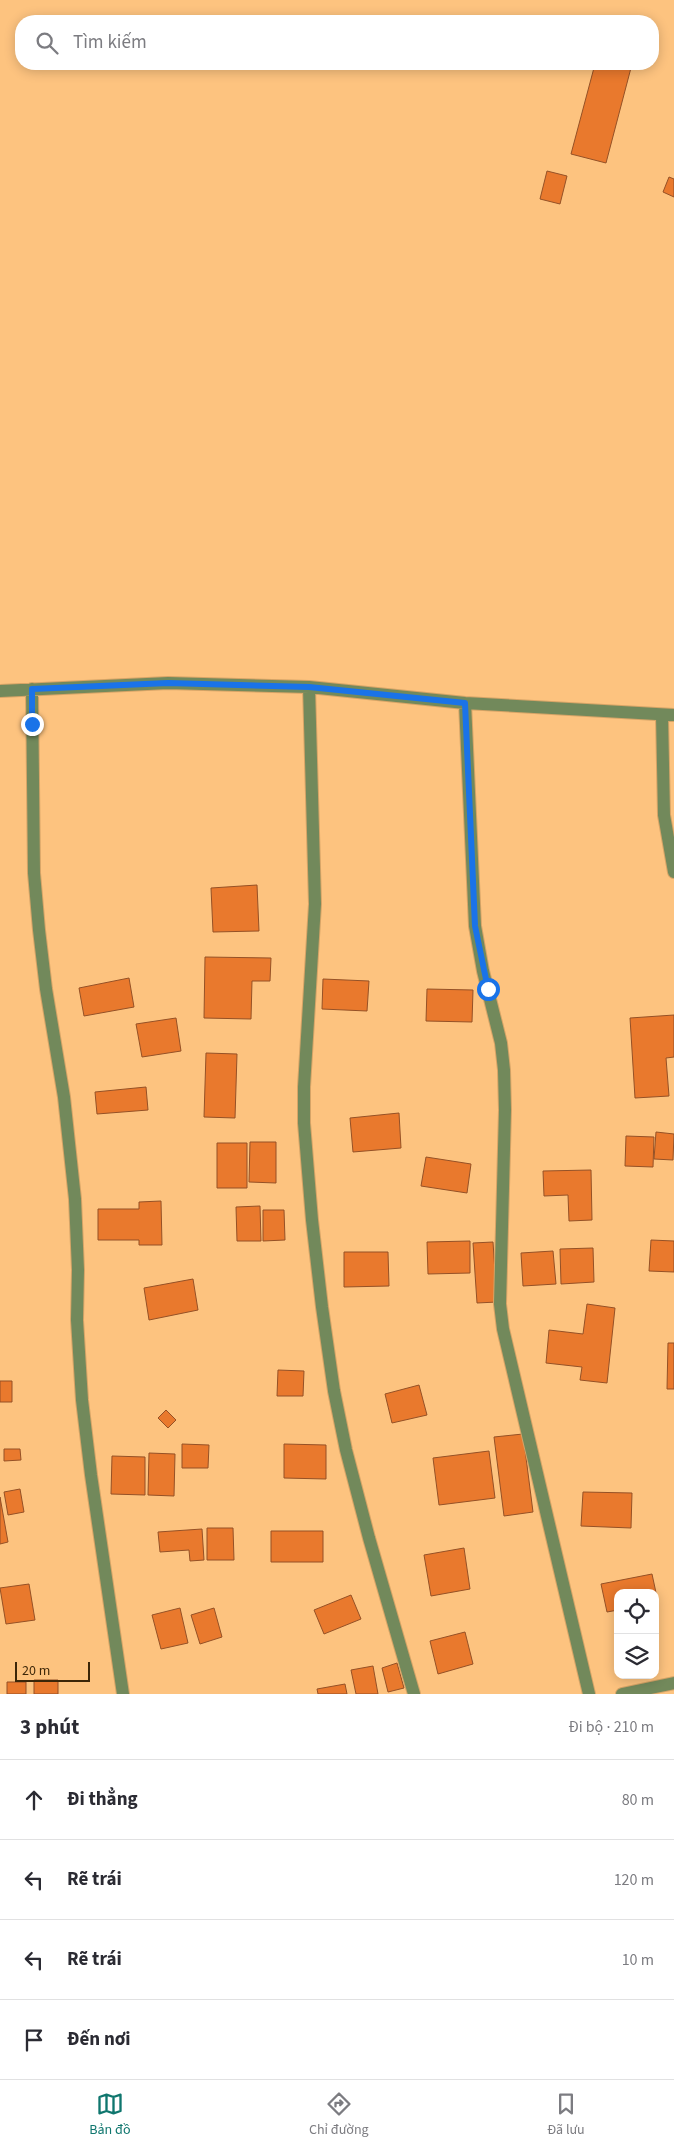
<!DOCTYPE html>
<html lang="vi">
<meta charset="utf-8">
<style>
:root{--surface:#fff;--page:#f2f2f3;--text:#2b2b33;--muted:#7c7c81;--line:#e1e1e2;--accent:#0f766e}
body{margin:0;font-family:"Source Sans 3",sans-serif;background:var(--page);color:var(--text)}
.controls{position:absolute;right:15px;bottom:15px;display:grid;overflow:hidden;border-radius:10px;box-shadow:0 2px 12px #0003}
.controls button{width:45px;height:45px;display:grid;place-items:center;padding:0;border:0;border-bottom:1px solid var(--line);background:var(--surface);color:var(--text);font:25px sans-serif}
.scale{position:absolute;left:15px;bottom:12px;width:75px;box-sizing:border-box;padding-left:5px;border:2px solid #3c2608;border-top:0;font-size:14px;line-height:18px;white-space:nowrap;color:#3c2608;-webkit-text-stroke:4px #fdc37f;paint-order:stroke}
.stop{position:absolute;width:15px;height:15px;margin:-11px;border:4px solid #1a73e8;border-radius:50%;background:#fff}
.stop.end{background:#1a73e8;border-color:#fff;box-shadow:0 1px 5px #0008}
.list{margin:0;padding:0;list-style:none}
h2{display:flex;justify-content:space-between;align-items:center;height:65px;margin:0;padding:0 20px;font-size:21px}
h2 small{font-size:16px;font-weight:400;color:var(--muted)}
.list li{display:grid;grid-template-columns:32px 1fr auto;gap:15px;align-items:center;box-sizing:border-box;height:80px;padding:0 20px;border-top:1px solid var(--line)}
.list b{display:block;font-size:19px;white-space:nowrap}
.list em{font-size:16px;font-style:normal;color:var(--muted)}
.icon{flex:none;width:28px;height:28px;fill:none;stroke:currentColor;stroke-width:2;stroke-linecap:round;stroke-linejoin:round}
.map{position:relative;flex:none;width:674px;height:1694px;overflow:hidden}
.search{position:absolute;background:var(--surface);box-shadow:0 2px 12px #0003;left:15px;right:15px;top:15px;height:55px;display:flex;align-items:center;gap:12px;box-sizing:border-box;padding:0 18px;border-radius:20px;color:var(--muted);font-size:19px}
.sheet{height:385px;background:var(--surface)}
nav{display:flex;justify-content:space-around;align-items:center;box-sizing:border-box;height:70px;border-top:1px solid var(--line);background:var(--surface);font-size:14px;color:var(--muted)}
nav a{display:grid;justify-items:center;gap:2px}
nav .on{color:var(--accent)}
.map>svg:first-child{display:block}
.building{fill:#e9792d;stroke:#955126}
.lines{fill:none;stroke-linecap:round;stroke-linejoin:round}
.minor-casing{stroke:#d6a467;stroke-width:14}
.minor{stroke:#72895b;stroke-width:12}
.route{stroke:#1a73e8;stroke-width:6}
</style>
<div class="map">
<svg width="674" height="1694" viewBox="0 0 674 1694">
<rect width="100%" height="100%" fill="#fdc37f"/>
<!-- building -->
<path class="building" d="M595,64H632L606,163L571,154Z
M547,171L567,176L560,204L540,199Z
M669,177L674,179V197L663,192Z
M257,885L259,931L213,932L211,888Z
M205,957L271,958L270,981H252L251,1019L204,1018Z
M129,978L134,1007L84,1016L79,988Z
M323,979L369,981L367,1011L322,1009Z
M427,989L473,990L472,1022L426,1021Z
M674,1015V1057L666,1058L669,1096L635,1098L630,1018Z
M176,1018L181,1051L142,1057L136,1024Z
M206,1053L237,1054L235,1118L204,1117Z
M146,1087L148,1110L97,1114L95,1092Z
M399,1113L401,1148L353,1152L350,1118Z
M656,1132L674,1134L673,1160L654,1159Z
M626,1136L654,1137L653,1167L625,1166Z
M250,1142H276V1183L249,1182Z
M217,1143H247V1188H217Z
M426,1157L471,1164L467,1193L421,1186Z
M591,1170L592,1220L569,1221L568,1195L544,1196L543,1171Z
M161,1201L162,1245H139V1240H98V1209H139V1202Z
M260,1206L261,1241H237L236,1207Z
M263,1210H284L285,1240L263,1241Z
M651,1240L674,1241V1272L649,1271Z
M470,1241V1273L428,1274L427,1242Z
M493,1242L497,1302L477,1303L473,1243Z
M593,1248L594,1282L561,1284L560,1249Z
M553,1251L556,1284L523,1286L521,1253Z
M344,1252H388L389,1286L344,1287Z
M193,1279L198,1310L149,1320L144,1288Z
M587,1304L615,1308L607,1383L580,1380L582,1367L546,1363L549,1330L583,1334Z
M668,1343H674V1389H667Z
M278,1370L304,1371L303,1396H277Z
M0,1381H12V1402H0Z
M419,1385L427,1415L392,1423L385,1394Z
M166,1410L176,1420L168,1428L158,1418Z
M523,1434L533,1512L504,1516L494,1437Z
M182,1444L209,1445L208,1468H182Z
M284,1444L326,1445V1479L284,1478Z
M4,1449H20L21,1460L4,1461Z
M489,1451L495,1498L439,1505L433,1458Z
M149,1453L175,1454L174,1496L148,1495Z
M112,1456L145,1457V1495L111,1494Z
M20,1489L24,1512L8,1515L4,1492Z
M583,1492L632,1493L631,1528L581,1526Z
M0,1497L8,1542L0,1544Z
M207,1528H233L234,1560H207Z
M202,1529L204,1560L190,1561L189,1550L160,1552L158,1532Z
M271,1531H323V1562H271Z
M464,1548L470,1589L431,1596L424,1555Z
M652,1574L658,1602L655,1603V1593H618V1610L607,1612L601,1584Z
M29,1584L35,1620L6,1624L0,1588Z
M351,1595L361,1619L324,1634L314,1610Z
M180,1608L188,1643L161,1649L152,1615Z
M214,1608L222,1637L200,1644L191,1615Z
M465,1632L473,1664L438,1674L430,1641Z
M397,1663L404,1688L388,1692L382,1668Z
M373,1666L378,1694H356L351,1670Z
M34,1680H58V1694H34Z
M7,1682H26V1694H7Z
M345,1684L347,1694H318L317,1689Z"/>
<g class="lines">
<!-- minor casing -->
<g class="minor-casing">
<path id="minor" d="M309,687L315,904L304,1087V1123L312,1220L322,1307L334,1391L346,1450L369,1538L414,1694
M32,689L34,873L39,930L46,989L64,1097L75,1199L78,1270L77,1320L82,1400L91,1475L123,1694
M0,691L168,683L309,687L465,703L674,715
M465,703L475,926L483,971L501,1043L504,1070L505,1110L500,1304L503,1329L589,1694
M662,715L664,815L674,872
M622,1694L674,1683"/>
</g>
<!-- minor -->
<use href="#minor" class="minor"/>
</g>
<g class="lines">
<!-- route -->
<path class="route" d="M32,724V689L168,683L309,687L465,703L475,926L488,989"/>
</g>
</svg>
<div class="controls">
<button><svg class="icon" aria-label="locate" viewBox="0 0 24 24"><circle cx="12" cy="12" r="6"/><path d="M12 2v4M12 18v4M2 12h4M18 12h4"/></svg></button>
<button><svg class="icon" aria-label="layers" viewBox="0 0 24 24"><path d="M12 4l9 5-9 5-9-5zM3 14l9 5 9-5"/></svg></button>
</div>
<div class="scale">20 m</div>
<div class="stop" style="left:488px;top:989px"></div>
<div class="stop end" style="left:32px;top:724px"></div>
<div class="search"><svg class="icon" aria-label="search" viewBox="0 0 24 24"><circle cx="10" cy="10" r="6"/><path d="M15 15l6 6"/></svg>Tìm kiếm</div>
</div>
<section class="sheet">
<h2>3 phút<small>Đi bộ · 210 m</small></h2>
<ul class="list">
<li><svg class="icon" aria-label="ahead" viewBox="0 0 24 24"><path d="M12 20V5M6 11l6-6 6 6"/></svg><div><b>Đi thẳng</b></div><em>80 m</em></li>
<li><svg class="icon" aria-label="left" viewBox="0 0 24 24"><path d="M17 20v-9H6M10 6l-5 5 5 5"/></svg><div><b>Rẽ trái</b></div><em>120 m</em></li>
<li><svg class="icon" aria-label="left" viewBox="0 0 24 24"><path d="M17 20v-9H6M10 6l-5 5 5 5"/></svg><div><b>Rẽ trái</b></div><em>10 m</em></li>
<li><svg class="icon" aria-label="arrive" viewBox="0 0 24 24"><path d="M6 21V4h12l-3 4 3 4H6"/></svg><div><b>Đến nơi</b></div></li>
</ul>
</section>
<nav>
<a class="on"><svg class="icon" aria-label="map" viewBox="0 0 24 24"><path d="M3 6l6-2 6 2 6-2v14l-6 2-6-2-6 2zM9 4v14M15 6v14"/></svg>Bản đồ</a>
<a><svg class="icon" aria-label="directions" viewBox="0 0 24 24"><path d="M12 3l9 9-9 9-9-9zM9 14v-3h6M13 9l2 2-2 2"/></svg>Chỉ đường</a>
<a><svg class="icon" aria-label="saved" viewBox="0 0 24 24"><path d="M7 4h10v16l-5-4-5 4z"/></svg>Đã lưu</a>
</nav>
